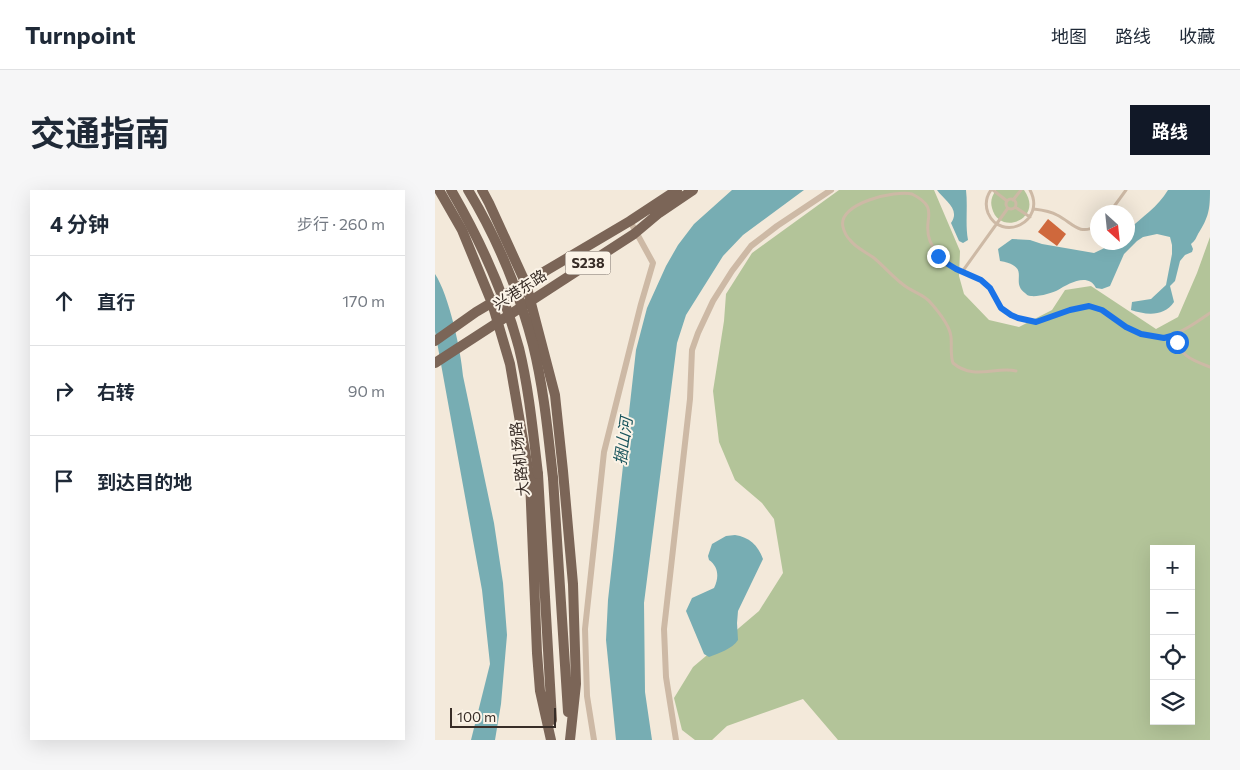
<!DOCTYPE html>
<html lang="zh">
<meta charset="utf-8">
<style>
:root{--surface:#fff;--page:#f6f6f7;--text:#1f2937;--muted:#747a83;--line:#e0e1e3;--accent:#111827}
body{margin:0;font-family:Commissioner,"Noto Sans SC",sans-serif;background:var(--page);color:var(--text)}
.controls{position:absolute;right:15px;bottom:15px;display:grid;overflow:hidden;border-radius:0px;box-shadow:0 5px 20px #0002}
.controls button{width:45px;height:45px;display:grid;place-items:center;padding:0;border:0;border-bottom:1px solid var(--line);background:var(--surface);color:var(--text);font:25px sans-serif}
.compass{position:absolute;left:655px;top:15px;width:45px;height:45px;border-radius:50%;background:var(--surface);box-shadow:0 5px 20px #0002;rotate:153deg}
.scale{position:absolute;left:15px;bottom:12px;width:106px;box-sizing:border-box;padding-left:5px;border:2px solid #382d27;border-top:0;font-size:14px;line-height:18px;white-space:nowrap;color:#382d27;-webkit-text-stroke:4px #fbf3e7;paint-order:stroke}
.stop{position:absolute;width:15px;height:15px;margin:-11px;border:4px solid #1a73e8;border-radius:50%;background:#fff}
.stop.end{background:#1a73e8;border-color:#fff;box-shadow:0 1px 5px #0008}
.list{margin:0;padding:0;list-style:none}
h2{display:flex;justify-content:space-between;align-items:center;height:65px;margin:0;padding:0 20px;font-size:21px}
h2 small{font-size:16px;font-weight:400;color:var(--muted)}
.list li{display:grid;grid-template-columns:32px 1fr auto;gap:15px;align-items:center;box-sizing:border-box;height:90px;padding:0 20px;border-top:1px solid var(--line)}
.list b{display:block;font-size:19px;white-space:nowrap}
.list em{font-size:16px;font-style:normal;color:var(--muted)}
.icon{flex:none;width:28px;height:28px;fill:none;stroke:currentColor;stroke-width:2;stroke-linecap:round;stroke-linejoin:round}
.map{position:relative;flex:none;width:775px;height:550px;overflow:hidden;border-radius:0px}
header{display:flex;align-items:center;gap:30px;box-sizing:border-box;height:70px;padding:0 25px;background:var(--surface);border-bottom:1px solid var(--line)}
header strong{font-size:24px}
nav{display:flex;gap:28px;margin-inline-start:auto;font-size:18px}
.intro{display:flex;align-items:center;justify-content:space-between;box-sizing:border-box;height:120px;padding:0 30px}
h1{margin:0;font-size:35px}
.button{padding:12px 22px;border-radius:0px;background:var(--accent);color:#fff;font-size:18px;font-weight:700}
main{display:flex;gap:30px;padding:0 30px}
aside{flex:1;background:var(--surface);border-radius:0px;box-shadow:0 5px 20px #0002}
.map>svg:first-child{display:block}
.green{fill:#b3c499;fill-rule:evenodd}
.water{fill:#77adb3}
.building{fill:#cf683c}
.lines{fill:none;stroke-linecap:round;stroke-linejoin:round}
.service{stroke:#cdb9a5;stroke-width:3}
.minor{stroke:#cdb9a5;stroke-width:6}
.primary{stroke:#7b6557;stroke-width:10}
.primary-bridge{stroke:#7b6557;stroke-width:10}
.route{stroke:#1a73e8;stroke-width:6}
.labels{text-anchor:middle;stroke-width:4;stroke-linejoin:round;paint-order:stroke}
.shield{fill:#fbf3e7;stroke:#726861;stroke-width:1}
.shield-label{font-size:14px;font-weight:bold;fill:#382d27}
.street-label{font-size:15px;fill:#382d27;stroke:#fbf3e7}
.water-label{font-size:16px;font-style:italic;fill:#19545c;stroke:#fbf3e7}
</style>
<header>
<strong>Turnpoint</strong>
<nav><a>地图</a><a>路线</a><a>收藏</a></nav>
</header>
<div class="intro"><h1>交通指南</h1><a class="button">路线</a></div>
<main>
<aside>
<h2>4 分钟<small>步行 · 260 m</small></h2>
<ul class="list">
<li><svg class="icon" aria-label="ahead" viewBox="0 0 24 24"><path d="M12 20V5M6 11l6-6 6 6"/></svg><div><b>直行</b></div><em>170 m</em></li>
<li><svg class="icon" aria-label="right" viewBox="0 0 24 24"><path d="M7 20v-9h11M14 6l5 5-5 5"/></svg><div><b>右转</b></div><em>90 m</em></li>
<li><svg class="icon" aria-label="arrive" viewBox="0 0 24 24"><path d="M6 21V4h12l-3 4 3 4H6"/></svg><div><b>到达目的地</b></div></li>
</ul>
</aside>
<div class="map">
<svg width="775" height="550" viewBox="0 0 775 550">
<rect width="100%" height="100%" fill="#f3e9da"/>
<!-- green -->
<path class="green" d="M404,0H499L525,61L524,86L529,104L554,130L584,137L617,120L630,100L656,96L721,139L743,127L762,83L775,47V550H403L368,509L292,536L277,550H260L247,540L239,508L258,477L324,421L348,383L339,329L327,313L300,290L284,252L278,201L289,131L291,104L317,63ZM719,359H756V531H719Z
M561,0H589C610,29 564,47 557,18C555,11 557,6 561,0Z"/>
<!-- water -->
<path class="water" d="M297,0H369L308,45L288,66L251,125L242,153L209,413L210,502L217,550H181L171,450L173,410L201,160L212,118L231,76L243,55L259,34Z
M502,0H531C533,17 530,34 533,50L528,53L524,51L516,33C526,19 509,10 502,0Z
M733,0H775C775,19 774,27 763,44C761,48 760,51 756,54L758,59L757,62L750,65L745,71L740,91L735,96L739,112C729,127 711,125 696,120L697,112L716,109L731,95L737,64V55L735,47L722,44L708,47L702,51L689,64L675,96L667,99L661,98C653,82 633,94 623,100C618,103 603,107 596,106C593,106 592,105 590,103C574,91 598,77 565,71L563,59L577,49L595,50L607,54L659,63L680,53L692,52L693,40C707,27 723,17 733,0Z
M0,84C14,105 26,161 28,186L59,333L68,393L72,445L66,514L60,550H36L55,474L47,400L0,141Z
M300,345C314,347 323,355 328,369L303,421L302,433L303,450C297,459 284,463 274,467L269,464L251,421L257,408L279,398C284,388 284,377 274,370L273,366L277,354L291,346Z"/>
<!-- building -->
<path class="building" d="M613,29L631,44L622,56L603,42Z"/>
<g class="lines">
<!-- service -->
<path class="service" d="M556,0C551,7 550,15 553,23C566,53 612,32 595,0
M558,0L572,11
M571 14a5 5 0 1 1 10 0a5 5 0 1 1-10 0Z
M578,10L586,0
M580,17L595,27
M598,19C606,20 615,21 622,25C638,33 643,46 662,36
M675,22L691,0
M527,82L573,18
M740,145C744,166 757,170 775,177
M581,181C561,176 539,191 518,173C515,164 517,156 516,147C515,135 503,121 495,112C489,105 481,103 473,98C461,91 450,77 439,68C431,62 421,58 415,50C412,47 409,41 408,37C402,13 461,0 477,4C507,19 486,29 495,51C502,68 514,76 530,83C537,86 544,87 550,93C560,103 562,119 575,125C582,128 593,132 600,132C604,132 608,129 611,128C626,122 646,112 662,118C672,121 681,130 690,136C724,159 746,143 775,123"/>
<!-- minor -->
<path class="minor" d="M159,550L152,506L150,439L169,262L206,114L218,73L195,31
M241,550L231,487L229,439L255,209L257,160L263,143L278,111L297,81L316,56L342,36L396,0"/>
<!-- primary -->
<path class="primary" d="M4,0L27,40L57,113L75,174L95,290L102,463L105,501L116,550
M47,0L54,13L91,94L120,205L128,281L138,394L141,494L135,550
M0,151L41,122L195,31L242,0
M0,173L199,44L224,23L258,0
M103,284L117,530
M118,288L133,522"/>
<!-- primary-bridge -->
<path class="primary-bridge" d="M16,0C45,50 69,102 84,158C94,199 98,242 103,284
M33,0C62,48 84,101 98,155C109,199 113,244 118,288"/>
</g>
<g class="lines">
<!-- route -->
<path class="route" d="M503,66L508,71L521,79L546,90L555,98L566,118L576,125L583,128L601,132L635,120L654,116L667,120L691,137L706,144L729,148L740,145L742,152"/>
</g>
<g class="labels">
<!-- shield labels -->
<rect class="shield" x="130.5" y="61.5" width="45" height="23" rx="4"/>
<g class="shield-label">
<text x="153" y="78">S238</text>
</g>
<!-- street labels -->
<g class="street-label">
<text transform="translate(85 100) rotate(-33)" y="5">兴港东路</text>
<text transform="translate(85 269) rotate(-96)" y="5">大路机场路</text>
</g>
<!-- water labels -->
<g class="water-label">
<text transform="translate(188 251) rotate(-82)" y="6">捆山河</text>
</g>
</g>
</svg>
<div class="controls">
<button>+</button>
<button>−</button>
<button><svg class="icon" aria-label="locate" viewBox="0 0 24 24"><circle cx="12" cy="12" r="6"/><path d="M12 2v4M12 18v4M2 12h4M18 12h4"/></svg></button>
<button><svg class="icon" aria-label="layers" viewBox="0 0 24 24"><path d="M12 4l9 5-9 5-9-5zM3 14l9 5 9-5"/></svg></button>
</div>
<svg class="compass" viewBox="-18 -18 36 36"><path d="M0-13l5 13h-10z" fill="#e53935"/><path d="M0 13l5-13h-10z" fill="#747a83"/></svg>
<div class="scale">100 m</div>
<div class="stop" style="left:742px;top:152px"></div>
<div class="stop end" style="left:503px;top:66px"></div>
</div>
</main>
